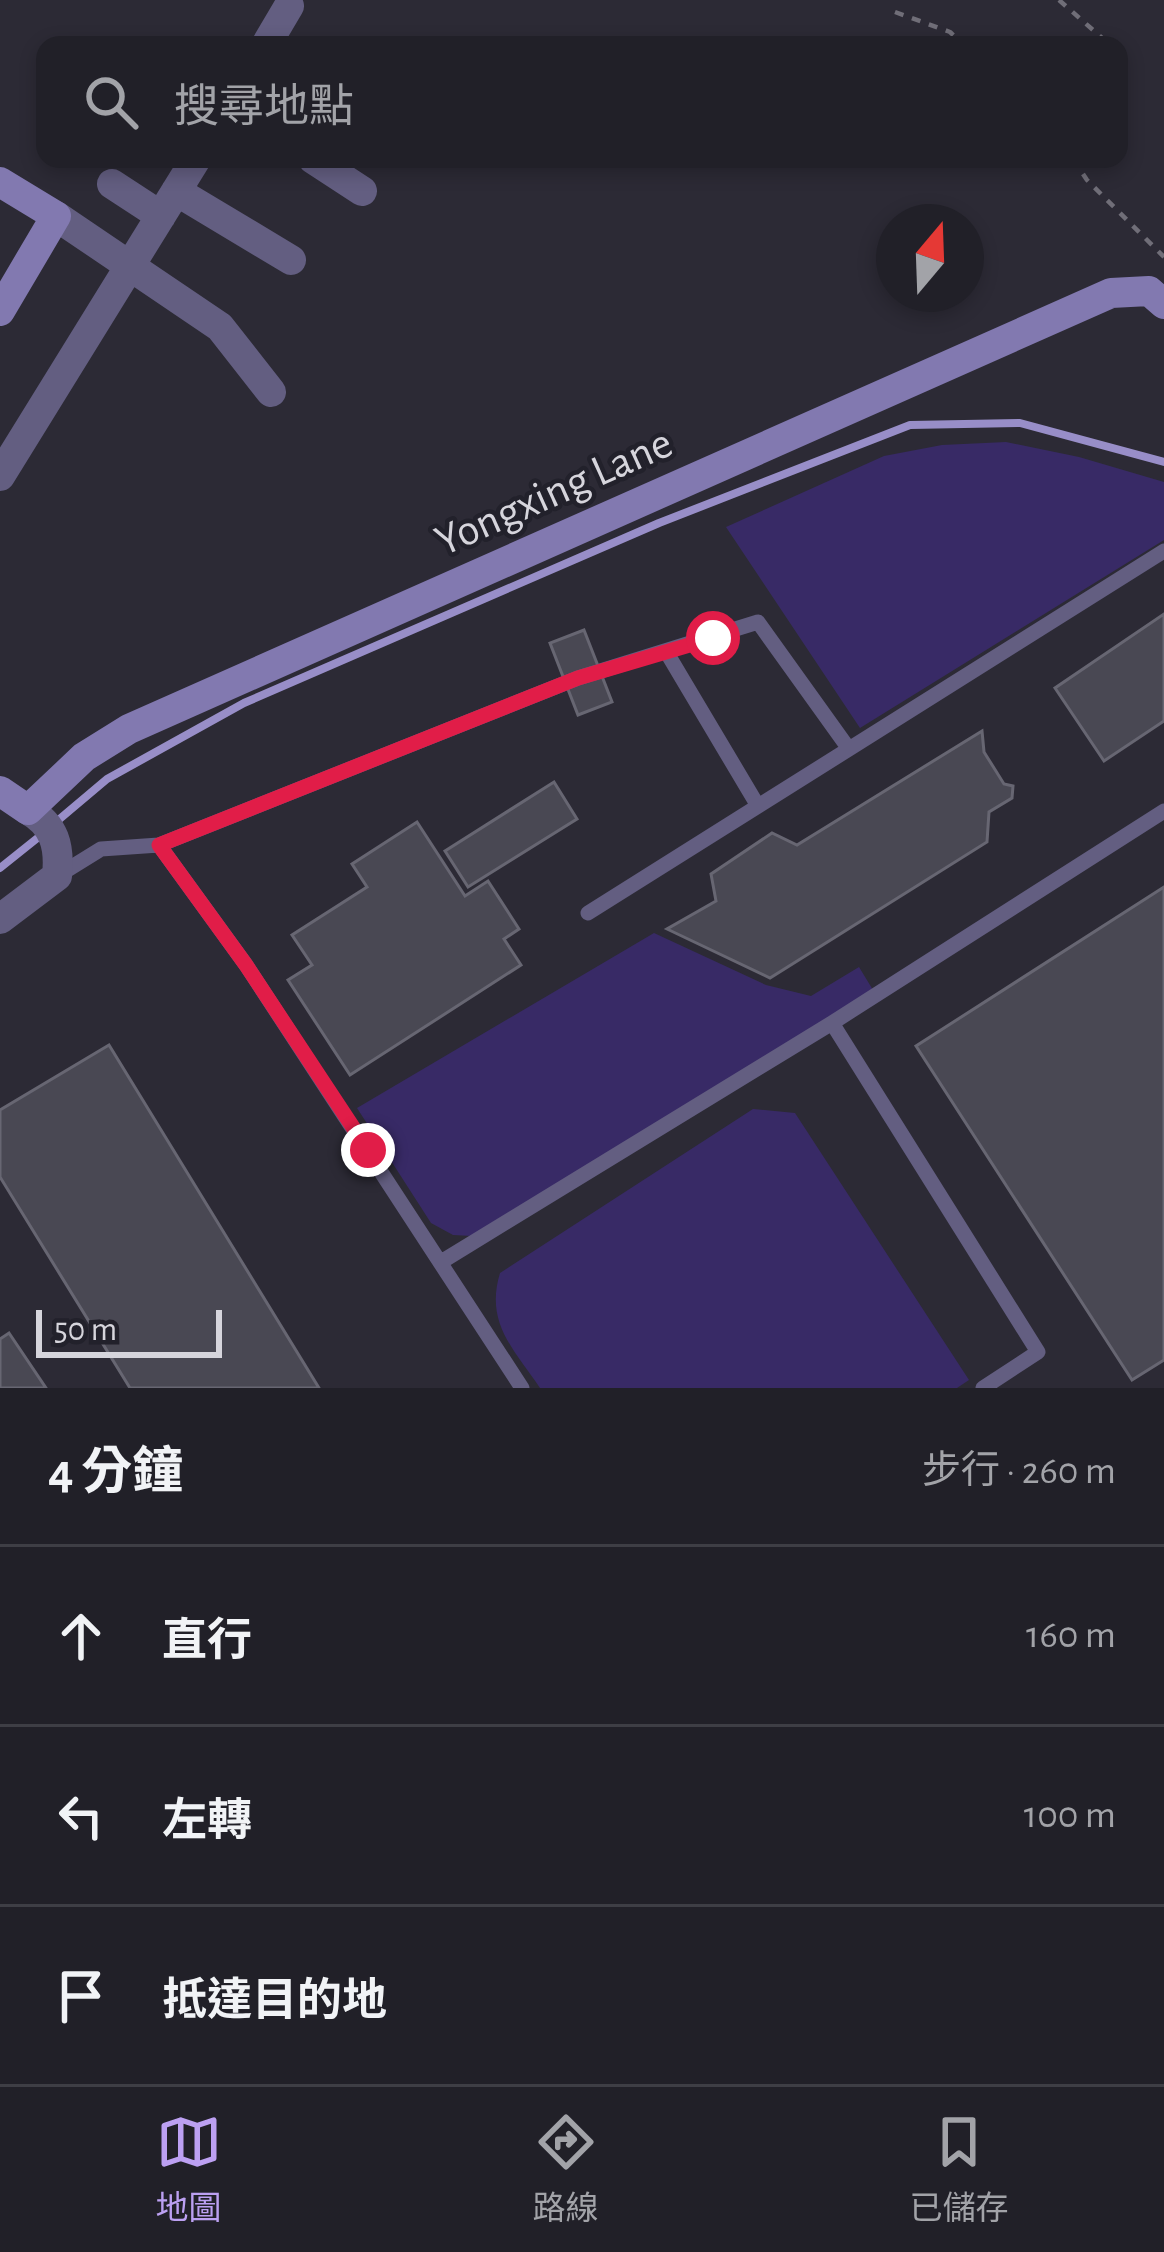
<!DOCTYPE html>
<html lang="zh-TW">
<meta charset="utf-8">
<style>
:root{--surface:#212028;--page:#292830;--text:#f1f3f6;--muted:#a2a3a8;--line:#3e3e45;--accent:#bca0f2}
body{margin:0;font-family:"Alegreya Sans","Noto Sans TC",sans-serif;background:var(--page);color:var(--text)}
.compass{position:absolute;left:876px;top:204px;width:108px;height:108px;border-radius:50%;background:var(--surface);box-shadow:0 6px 18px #0003;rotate:19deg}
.scale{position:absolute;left:36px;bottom:30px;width:186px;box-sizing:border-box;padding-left:12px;border:6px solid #d6d5dc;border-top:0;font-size:33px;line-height:42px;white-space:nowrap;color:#d6d5dc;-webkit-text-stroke:9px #22212b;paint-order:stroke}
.stop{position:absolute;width:36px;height:36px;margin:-27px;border:9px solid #e11d48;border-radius:50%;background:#fff}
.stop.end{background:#e11d48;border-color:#fff;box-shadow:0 3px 12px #0008}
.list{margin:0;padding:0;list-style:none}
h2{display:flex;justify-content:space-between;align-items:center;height:156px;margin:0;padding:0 48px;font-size:51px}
h2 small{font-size:39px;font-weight:400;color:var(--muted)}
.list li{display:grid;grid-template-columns:78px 1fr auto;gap:36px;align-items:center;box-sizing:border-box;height:180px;padding:0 48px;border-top:3px solid var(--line)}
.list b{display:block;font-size:45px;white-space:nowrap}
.list em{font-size:39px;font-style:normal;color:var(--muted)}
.icon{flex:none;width:66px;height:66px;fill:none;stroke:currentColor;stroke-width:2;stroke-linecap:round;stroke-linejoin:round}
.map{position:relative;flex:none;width:1164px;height:1388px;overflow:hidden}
.search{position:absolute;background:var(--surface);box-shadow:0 6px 18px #0003;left:36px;right:36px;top:36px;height:132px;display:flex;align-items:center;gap:30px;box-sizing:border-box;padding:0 42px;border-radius:24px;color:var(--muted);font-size:45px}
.sheet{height:696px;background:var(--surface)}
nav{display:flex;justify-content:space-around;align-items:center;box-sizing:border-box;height:168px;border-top:3px solid var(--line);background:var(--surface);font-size:33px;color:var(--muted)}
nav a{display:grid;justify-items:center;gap:6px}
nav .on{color:var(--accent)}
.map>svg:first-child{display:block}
.green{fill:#382a66}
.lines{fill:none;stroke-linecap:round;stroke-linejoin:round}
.stream{stroke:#988ec8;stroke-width:8}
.building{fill:#494853;stroke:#676672;stroke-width:3}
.path{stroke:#706e78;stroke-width:4.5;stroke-dasharray:9 9;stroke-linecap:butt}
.lane{stroke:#635e81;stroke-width:15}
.street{stroke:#635e81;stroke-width:30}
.secondary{stroke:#8279b0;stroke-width:30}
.route{stroke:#e11d48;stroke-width:15}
.labels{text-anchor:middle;stroke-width:9;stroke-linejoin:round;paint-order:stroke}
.street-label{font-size:45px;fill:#d6d5dc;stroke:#22212b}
</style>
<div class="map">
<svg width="1164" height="1388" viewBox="0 0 1164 1388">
<rect width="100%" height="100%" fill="#2c2a35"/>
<!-- green -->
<path class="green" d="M1006,442L1079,457L1164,482V540L860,728L726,527L884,456L942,445Z
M654,933L766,985L811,996L859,967L873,990L472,1236L453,1235L431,1223L357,1108Z
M753,1109L795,1113L969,1380L957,1388H540C513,1348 485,1323 500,1273Z"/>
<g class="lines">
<!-- stream -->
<path class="stream" d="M56,822L107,779L244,703L659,523L910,425L1020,423L1164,462
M0,868L45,832"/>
</g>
<!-- building -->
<path class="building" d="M1164,614V721L1104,761L1055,688Z
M584,630L612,702L578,715L550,643Z
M982,731L984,752L1004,784L1013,786L1012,798L989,812L987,842L770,978L667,929L716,901L711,874L772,833L797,845Z
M554,782L577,819L468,887L445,851Z
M417,822L465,896L488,881L519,929L504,939L521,965L350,1075L288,980L312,965L292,935L367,887L352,864Z
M1164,887V1360L1132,1380L916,1046Z
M109,1045L319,1388H130L0,1177V1110Z
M9,1333L46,1388H0V1339Z"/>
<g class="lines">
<!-- path -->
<path class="path" d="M1059,0L1110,45
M895,12L950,32L964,45
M1073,159L1087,180L1164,257"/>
<!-- lane -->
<path class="lane" d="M667,653L758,806
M159,845L246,965L522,1388
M59,875L101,849L159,845L578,678L758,622L849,749
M588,913L1164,551
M832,1023L1038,1352L983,1388
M441,1262L832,1023L1164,811"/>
<!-- street -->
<path class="street" d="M266,45L289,6
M313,159L362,191
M112,184L161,216
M176,191L291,260
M56,216L220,327L271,392
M0,476L196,159
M0,919L57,876C60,847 55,825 28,810"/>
<!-- secondary -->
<path class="secondary" d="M0,182L56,216L0,311
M0,791L28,810L84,757L129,729L1111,293L1149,291L1164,304"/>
</g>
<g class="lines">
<!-- route -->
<path class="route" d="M368,1150L246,965L159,845L578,678L713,638"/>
</g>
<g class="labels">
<!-- street labels -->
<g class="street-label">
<text transform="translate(553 490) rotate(-24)" y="16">Yongxing Lane</text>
</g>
</g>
</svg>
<svg class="compass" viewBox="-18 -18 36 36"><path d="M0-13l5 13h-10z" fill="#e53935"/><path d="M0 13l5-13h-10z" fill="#a2a3a8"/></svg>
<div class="scale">50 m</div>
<div class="stop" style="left:713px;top:638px"></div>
<div class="stop end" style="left:368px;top:1150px"></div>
<div class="search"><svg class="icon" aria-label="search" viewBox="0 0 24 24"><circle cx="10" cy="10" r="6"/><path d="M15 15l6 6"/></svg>搜尋地點</div>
</div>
<section class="sheet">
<h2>4 分鐘<small>步行 · 260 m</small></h2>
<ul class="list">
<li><svg class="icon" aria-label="ahead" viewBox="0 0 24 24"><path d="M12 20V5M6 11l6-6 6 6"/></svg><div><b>直行</b></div><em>160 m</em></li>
<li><svg class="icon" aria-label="left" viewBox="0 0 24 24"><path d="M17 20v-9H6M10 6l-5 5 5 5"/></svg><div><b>左轉</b></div><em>100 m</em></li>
<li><svg class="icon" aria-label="arrive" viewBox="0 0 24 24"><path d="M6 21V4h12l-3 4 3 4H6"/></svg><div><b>抵達目的地</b></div></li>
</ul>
</section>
<nav>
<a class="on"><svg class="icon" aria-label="map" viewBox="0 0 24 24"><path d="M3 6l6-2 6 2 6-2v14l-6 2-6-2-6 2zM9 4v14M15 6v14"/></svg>地圖</a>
<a><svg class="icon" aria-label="directions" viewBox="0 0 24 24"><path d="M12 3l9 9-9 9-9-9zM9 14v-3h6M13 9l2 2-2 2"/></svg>路線</a>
<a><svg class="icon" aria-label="saved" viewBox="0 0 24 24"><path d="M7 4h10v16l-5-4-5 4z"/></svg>已儲存</a>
</nav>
